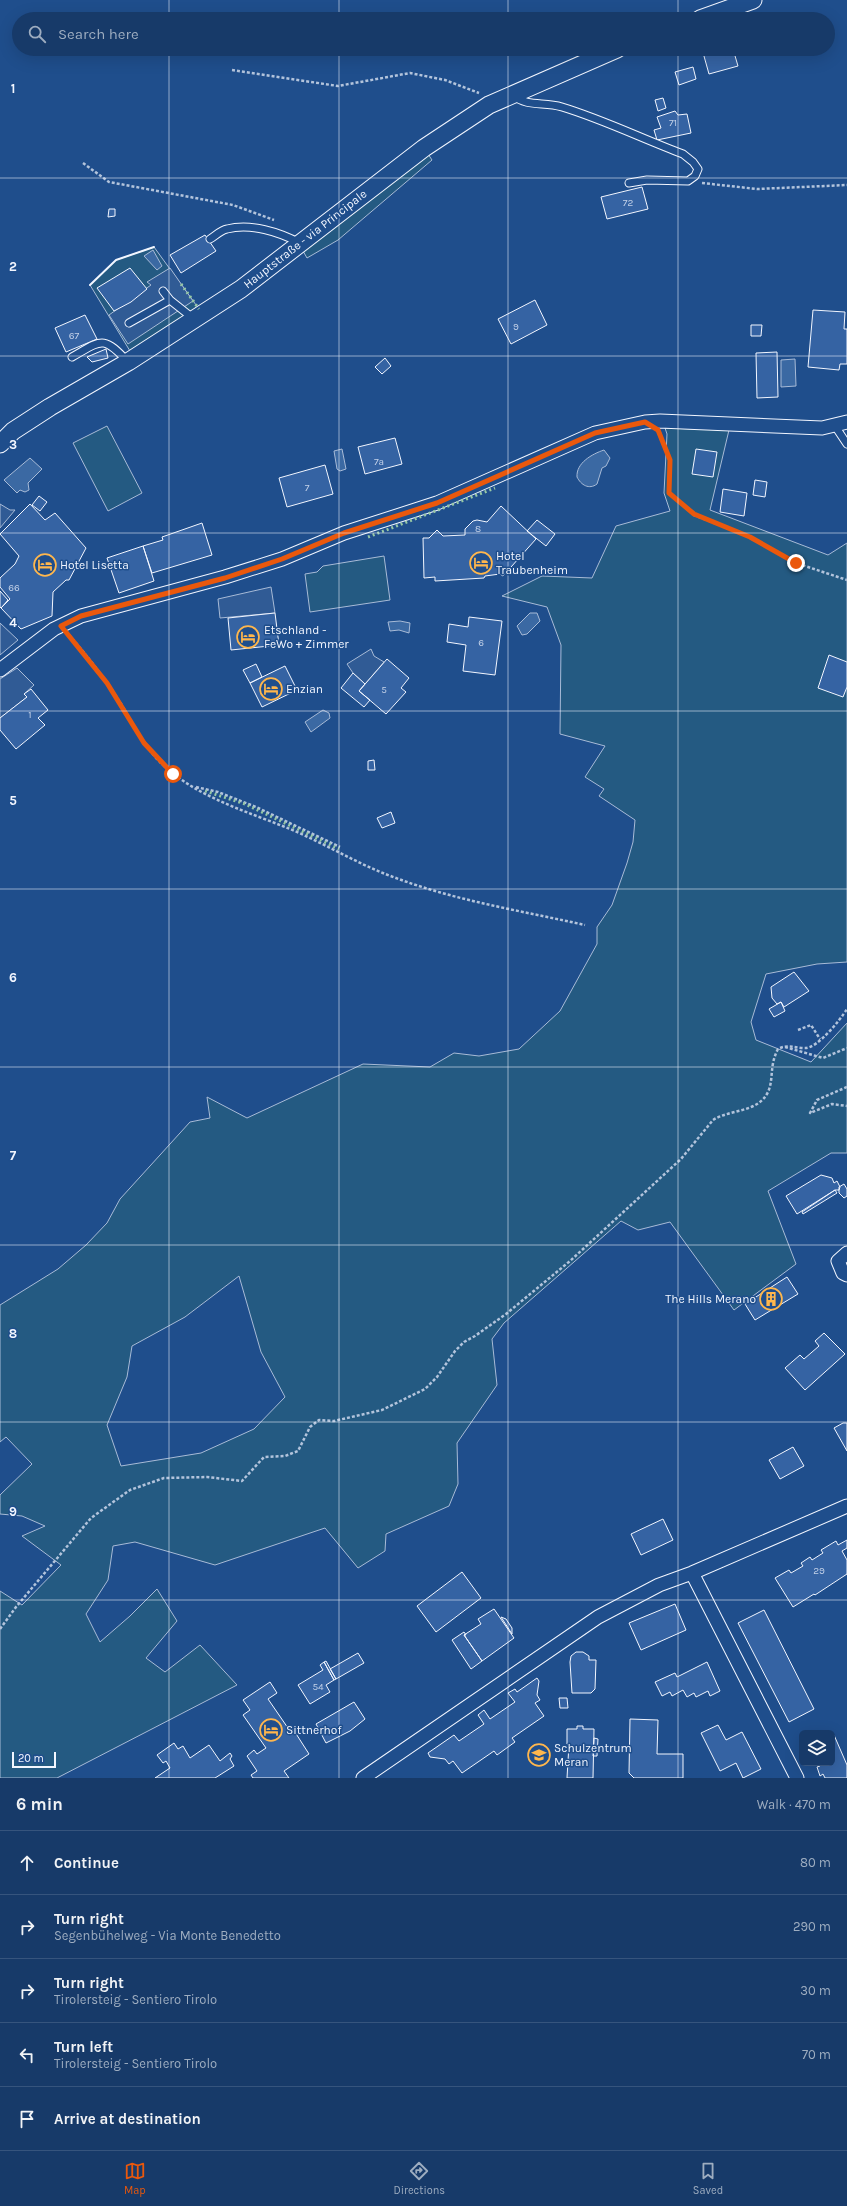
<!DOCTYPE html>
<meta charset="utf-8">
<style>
:root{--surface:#173a69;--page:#20416f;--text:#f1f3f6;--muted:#9eadc0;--line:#36547d;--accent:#ea580c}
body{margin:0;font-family:Karla,sans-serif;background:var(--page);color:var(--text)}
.controls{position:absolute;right:12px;bottom:12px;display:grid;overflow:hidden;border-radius:6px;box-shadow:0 4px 16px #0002}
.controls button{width:36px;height:36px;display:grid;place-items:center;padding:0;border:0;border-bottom:1px solid var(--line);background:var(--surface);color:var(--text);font:20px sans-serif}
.scale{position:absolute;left:12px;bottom:10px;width:44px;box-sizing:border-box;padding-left:4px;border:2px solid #f2f6ff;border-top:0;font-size:11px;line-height:14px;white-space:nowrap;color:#f2f6ff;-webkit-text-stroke:3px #1f4e8c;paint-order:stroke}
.stop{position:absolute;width:12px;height:12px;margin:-9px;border:3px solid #ea580c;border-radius:50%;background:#fff}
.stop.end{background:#ea580c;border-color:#fff;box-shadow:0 1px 4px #0008}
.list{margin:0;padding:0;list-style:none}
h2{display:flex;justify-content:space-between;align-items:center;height:52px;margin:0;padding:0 16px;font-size:17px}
h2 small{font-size:13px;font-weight:400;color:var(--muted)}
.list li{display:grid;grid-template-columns:26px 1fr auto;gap:12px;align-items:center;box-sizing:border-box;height:64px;padding:0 16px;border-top:1px solid var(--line)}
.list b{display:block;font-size:15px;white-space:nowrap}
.list p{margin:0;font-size:13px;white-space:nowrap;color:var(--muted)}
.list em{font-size:13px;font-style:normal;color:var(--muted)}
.icon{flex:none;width:22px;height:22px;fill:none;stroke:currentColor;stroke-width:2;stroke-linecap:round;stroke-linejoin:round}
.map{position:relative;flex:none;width:847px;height:1778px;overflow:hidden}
.search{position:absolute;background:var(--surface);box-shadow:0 4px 16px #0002;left:12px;right:12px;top:12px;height:44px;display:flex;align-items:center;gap:10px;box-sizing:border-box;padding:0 14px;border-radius:22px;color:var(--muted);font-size:15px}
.sheet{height:372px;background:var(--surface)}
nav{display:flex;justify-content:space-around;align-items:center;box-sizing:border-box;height:56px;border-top:1px solid var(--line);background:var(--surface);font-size:11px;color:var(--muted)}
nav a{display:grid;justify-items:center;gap:2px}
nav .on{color:var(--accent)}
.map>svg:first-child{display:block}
.green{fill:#245a82;stroke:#a8bbd7;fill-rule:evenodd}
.parking{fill:#305b95;stroke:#a8bbd7}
.water{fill:#3b69a3;stroke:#a8bbd7}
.building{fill:#3563a3;stroke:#f2f6ff}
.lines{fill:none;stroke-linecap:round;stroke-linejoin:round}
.service-casing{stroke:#f2f6ff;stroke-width:9}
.minor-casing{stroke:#f2f6ff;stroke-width:15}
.tertiary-casing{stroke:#f2f6ff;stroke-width:19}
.path{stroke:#b3c4dc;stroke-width:2.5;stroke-dasharray:3 2;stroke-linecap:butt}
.service{stroke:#1f4e8c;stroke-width:7}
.minor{stroke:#1f4e8c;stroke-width:13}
.tertiary{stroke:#1f4e8c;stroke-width:17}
.hedge{stroke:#97c8a6;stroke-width:3;stroke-dasharray:2 3;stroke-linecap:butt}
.wall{stroke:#f2f6ff;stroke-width:2}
.route{stroke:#ea580c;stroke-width:5}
.grid{fill:none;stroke:#f2f6ff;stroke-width:1;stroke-opacity:0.55}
.labels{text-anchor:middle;stroke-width:3;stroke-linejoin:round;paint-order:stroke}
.number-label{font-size:10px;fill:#c3d1e8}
.street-label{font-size:12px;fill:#f2f6ff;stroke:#1f4e8c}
.poi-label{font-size:12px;fill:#f2f6ff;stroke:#1f4e8c;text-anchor:start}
.grid-label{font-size:13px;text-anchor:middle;font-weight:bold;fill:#f2f6ff;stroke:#1f4e8c;stroke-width:3;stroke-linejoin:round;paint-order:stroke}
</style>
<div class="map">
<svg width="847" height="1778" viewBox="0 0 847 1778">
<rect width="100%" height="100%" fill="#1f4e8c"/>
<!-- green -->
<path class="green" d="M424,148L432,160L338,240L307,258L303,251Z
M154,247L199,309L130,351L90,285L116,260Z
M107,426L142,493L108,511L73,443Z
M665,428L729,430L710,510L828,555L847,543V962L817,964L766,974L751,1022L756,1040L811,1062L847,1023V1153H831L768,1191L796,1264L734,1310L670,1222L638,1230L621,1221L504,1323L492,1339L497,1385L457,1443L458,1484L449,1506L386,1534L385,1551L358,1568L325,1528L215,1565L135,1542L113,1546L108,1580L86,1614L100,1642L130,1616L157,1589L177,1621L146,1658L165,1672L200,1645L237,1685L57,1778H0V1591L22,1605L61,1565L22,1536L45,1526L22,1516L0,1514V1495L32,1464L6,1437L0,1442V1305L58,1269L86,1245L107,1223L120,1199L190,1122L210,1118L207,1097L247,1118L363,1064L430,1067L454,1053L479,1056L519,1049L560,1011L597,944V927L612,905L627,863L633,842L635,820L599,796L604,789L585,777L605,746L560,734L561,645L547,607L502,596L542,576L592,578L616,526L670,511L664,493L667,434ZM239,1276L261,1352L285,1397L254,1429L201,1453L121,1466L107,1425L127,1377L132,1346L185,1317Z
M384,556L390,600L310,612L305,574L317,572L323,566Z"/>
<!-- parking -->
<path class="parking" d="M170,268L193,301L128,344L109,315L151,285L147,282Z
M0,504L10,510H15L0,528Z
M271,587L275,613L220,618L218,599Z
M0,623L18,640L0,655Z
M371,649L374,656L384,662L365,684L353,673L347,664Z
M17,668L34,685L24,694L27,697L0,718V679Z"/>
<!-- water -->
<path class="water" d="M153,250L162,266L157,270L144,256Z
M795,359L796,386L781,387V360Z
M342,449L346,469L340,471L337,469L334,451Z
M604,450L610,458L606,466L602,468L597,484C589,490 581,485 577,477C576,463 592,454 604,450Z
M30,458L42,469L28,483L29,490L25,492L20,490L17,493L4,480Z
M530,613H537L540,621L527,634L522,635L517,626Z
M400,621L410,623L409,633L399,630L390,631L388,622Z
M323,710L329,713L330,718L311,732L305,722Z"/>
<!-- building -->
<path class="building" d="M702,49H733L738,66L709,74Z
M693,67L696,79L679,85L675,72Z
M663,98L666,108L658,111L655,100Z
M675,111L678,115L687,114L691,133L657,140L654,130L661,128L657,117Z
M642,187L648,209L607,219L601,197Z
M109,209H115V216L108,217Z
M205,235L216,251L181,273L170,255Z
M130,268L147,289L131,302L114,311L97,288Z
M535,300L547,325L511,344L498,319Z
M813,310L845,312L844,329H847V364H840L839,370L808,367Z
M85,315L97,339L66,352L55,328Z
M751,325H762L761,336H751Z
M106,349L108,358L92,362L87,357Z
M777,352L778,397L757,398L756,353Z
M385,358L391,366L382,374L375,367Z
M395,438L402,464L365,474L358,447Z
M696,449L717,452L713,477L692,474Z
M325,465L333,494L287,507L279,478Z
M755,480L767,482L765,497L753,495Z
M723,489L747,493L744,516L720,512Z
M39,496L47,502L40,511L32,505Z
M30,504L45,520L55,513L86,548L69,580H66L53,592L52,616L21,629L1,608L10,599L0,587V578L15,564L19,556L0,534Z
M501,506L536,539L503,576L500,574L485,576L484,578L435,581V577L424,578L423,538H429L437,530L443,536L465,535V529L473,521L477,520L487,522Z
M537,520L555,534L546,546L527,531Z
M202,523L212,555L152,573L143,546L163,540L162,537Z
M143,546L154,581L119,593L107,558Z
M0,591L8,600L1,608L0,607Z
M275,613L279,645L231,650L228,618Z
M469,617L502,621L495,675L463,671L466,645L447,642L449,624L468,627Z
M829,655L847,662V687L843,697L818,688Z
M387,659L409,678L401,688L406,692L386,714L359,691Z
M256,664L262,677L250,683L243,670Z
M285,666L297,690L262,707L250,683Z
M353,673L365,684L359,691L370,700L364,707L341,688Z
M31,689L48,710L38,718L45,725L16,749L0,730V718L27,697L24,694Z
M374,760L375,770H368V761Z
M391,812L395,823L382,828L377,818Z
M794,972L809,991L784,1007L781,1002L777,1004L772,998L771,987Z
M781,1002L785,1011L774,1017L769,1009Z
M821,1175L832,1178L834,1183L837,1181L840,1187L839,1190H835L797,1214L786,1196Z
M844,1184L847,1189V1196L844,1198L839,1193V1187Z
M835,1190L837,1193L803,1214L802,1212Z
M787,1277L798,1294L755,1320L745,1304Z
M824,1333L845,1354L805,1390L785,1368L800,1355L804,1359L819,1346L815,1341Z
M843,1423H847V1451L834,1428Z
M793,1447L804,1466L780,1479L769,1460Z
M663,1519L673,1540L641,1555L631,1534Z
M847,1540V1548L842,1551L847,1560V1574L815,1595L814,1594L793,1607L775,1578L789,1570L791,1573L803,1566L801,1563L810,1557L812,1560L823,1553L821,1550L836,1541L838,1545Z
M462,1572L481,1598L436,1632L417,1606Z
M675,1604L686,1630L641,1650L629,1623Z
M494,1609L514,1638L482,1661L464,1635L481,1624L478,1619Z
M764,1610L814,1709L789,1722L738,1623Z
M501,1617L506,1619L512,1628V1634Z
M464,1632L466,1635H464L482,1661L471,1669L452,1640Z
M576,1652H583L589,1656V1660H596L595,1689L591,1693H572L570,1662L571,1656Z
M358,1653L364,1663L336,1679L330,1669Z
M326,1661L336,1679L334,1680L324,1662Z
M324,1662L334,1680L326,1685L330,1692L310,1704L298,1685L323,1670L320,1665Z
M707,1662L720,1691L710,1696L708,1691L696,1697L694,1693L687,1697L683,1690L672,1696L670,1692L662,1696L655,1682L675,1673L677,1677Z
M537,1678L539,1681L537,1695L540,1700L535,1703L544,1716L512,1738L515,1742L497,1755L494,1751L462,1773L453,1761L449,1764L445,1759L430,1757L428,1753L454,1735L459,1741L484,1724L478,1715L484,1710L490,1719L515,1702L508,1693L515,1689L517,1692Z
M270,1682L277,1693L268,1699L290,1731L293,1729L309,1754L284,1771L289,1778H253L251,1775L257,1771L247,1756L254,1750L257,1754L266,1748L243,1715L250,1710L243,1700Z
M559,1698H567L568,1708H560Z
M354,1702L365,1719L350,1731L326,1743L316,1724Z
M630,1719L658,1720L657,1754H683V1778H634L629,1773Z
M718,1725L726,1740L742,1732L761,1769L743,1778L736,1763L720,1771L701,1733Z
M577,1726H583V1729H594L593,1778H567L569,1744H567V1729H577Z
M832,1735H834L847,1765V1778H825L823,1774L820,1776L817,1767L820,1766L819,1763H832Z
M594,1738L598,1739L597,1756H593Z
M174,1743L178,1749L183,1746L190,1758L209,1745L220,1761L230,1753L232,1756L230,1759L234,1766L215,1778H155L170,1768L166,1761L163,1763L157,1755Z"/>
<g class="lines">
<!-- service casing -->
<g class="service-casing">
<path id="service" d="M512,95C529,108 543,101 562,107C602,119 643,139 683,154L693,162L698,169L695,176L688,181L647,180L629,183
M210,239C215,236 221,230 227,229C251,223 279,232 300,243
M163,291L170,300L194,319
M129,323L170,300
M72,357C102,340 103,335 128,362
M835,426L847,444"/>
</g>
<!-- minor casing -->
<g class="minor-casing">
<path id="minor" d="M0,670L54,629L81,616L225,577L282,559L344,533L437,503L595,433L645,422L660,421L822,428L847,422
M847,1253L838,1261L843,1273L847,1275
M692,1573L797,1778
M363,1778L598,1617L659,1585L692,1573L847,1506"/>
</g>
<!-- tertiary casing -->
<g class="tertiary-casing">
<path id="tertiary" d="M700,19L753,0
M0,444L13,431L50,407L128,362L241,289L424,148L489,105L617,49"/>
</g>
<!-- path -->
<path class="path" d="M232,70L338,86L410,73L445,80L479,93
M83,163L109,182L233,205L274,220
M702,183L757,189L847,185
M660,433L670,460L669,493L694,515L750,537L796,563L847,580
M69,635C88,657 106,680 121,704C133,724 143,744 159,761C193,796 246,811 290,829C326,844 359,865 396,878C457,901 522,911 585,925
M196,787L218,792L256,807L340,847
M798,1030L811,1025L820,1039
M785,1047L823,1058L847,1048
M847,1087L817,1100L810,1113L832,1104L847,1106
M0,1629L16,1607L91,1518L130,1490L164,1478L207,1477L242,1481L264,1457L285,1456L298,1451L310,1427L319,1420L334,1421L382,1410L425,1389L437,1377L455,1351L464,1342L475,1336L506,1314L570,1261L681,1159L713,1120C730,1109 758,1113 768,1092C774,1079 769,1066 778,1049C787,1044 795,1048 805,1048C818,1048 840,1020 847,1009"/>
<!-- service -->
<use href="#service" class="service"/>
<!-- minor -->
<use href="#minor" class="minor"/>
<!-- tertiary -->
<use href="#tertiary" class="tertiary"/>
<!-- hedge -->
<path class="hedge" d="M181,284L199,309
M368,537L495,488
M205,791L245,804L339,849"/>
<!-- wall -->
<path class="wall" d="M90,285L116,260L154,247"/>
</g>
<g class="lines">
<!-- route -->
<path class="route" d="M173,774L144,743L107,683L61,626L81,616L225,578L282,559L344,533L437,503L595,433L645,422L658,430L670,460L669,493L694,514L750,537L796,563"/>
</g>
<!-- grid -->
<path class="grid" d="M169,0V19M339,0V19M508,0V19M678,0V19M169,49V1778M339,49V1778M508,49V1778M678,49V1778M0,178H847M0,356H847M0,533H847M0,711H847M0,889H847M0,1067H847M0,1245H847M0,1422H847M0,1600H847"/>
<!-- icons -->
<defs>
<g id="hotel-ring" transform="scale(1.15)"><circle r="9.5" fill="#1f4e8c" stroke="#ffb74d" stroke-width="1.5"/><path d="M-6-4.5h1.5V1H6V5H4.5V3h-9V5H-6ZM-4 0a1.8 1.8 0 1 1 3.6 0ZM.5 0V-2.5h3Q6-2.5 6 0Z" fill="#ffb74d"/></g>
<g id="building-ring" transform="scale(1.15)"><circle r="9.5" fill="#1f4e8c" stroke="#ffb74d" stroke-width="1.5"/><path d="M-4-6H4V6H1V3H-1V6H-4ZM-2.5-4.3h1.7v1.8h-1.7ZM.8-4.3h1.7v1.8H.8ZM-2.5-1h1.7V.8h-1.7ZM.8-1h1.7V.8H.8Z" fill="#ffb74d"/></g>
<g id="school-ring" transform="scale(1.15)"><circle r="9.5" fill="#1f4e8c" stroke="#ffb74d" stroke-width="1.5"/><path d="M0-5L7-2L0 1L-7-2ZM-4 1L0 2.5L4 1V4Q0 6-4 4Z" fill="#ffb74d"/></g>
</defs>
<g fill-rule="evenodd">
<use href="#hotel-ring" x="481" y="563"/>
<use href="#hotel-ring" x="45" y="565"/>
<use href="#hotel-ring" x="248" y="637"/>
<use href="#hotel-ring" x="271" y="689"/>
<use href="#building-ring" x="771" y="1299"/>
<use href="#hotel-ring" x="271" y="1730"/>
<use href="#school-ring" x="539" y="1755"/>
</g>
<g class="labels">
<!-- number labels -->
<g class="number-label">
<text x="673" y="126">71</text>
<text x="628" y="206">72</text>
<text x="516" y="330">9</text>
<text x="74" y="339">67</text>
<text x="379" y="465">7a</text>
<text x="307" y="491">7</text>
<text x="478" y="532">8</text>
<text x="14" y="591">66</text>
<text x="481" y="646">6</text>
<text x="384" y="693">5</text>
<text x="30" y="718">1</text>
<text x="819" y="1574">29</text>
<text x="318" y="1690">54</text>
</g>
<!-- street labels -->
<g class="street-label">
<text transform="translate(305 239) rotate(-38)" y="4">Hauptstraße - via Principale</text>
</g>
<!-- poi labels -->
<g class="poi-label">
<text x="496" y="560">Hotel<tspan x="496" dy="14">Traubenheim</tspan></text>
<text x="60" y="569">Hotel Lisetta</text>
<text x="264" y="634">Etschland -<tspan x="264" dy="14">FeWo + Zimmer</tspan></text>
<text x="286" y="693">Enzian</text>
<text x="756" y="1303" text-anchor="end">The Hills Merano</text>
<text x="286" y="1734">Sittnerhof</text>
<text x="554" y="1752">Schulzentrum<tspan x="554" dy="14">Meran</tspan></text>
</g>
</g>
<g class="grid-label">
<text x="13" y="93">1</text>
<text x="13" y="271">2</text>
<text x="13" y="449">3</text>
<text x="13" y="627">4</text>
<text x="13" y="805">5</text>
<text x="13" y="982">6</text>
<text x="13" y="1160">7</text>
<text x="13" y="1338">8</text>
<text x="13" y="1516">9</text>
</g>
</svg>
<div class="controls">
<button><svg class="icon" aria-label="layers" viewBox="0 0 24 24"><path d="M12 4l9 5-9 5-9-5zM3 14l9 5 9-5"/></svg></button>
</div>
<div class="scale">20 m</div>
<div class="stop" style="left:173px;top:774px"></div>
<div class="stop end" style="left:796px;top:563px"></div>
<div class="search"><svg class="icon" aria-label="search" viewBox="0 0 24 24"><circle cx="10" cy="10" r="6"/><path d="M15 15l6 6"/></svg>Search here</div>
</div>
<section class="sheet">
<h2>6 min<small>Walk · 470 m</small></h2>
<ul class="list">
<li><svg class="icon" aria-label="ahead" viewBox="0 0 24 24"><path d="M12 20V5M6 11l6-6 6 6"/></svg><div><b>Continue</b></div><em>80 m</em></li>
<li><svg class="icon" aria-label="right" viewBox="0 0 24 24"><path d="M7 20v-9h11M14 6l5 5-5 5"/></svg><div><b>Turn right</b><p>Segenbühelweg - Via Monte Benedetto</p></div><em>290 m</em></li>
<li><svg class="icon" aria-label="right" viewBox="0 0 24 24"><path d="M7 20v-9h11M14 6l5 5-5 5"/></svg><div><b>Turn right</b><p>Tirolersteig - Sentiero Tirolo</p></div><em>30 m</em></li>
<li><svg class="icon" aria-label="left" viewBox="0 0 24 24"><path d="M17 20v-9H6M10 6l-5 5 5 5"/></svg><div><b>Turn left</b><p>Tirolersteig - Sentiero Tirolo</p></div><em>70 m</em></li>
<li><svg class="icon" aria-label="arrive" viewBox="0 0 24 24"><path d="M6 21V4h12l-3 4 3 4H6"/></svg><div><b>Arrive at destination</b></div></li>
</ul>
</section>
<nav>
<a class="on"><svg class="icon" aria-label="map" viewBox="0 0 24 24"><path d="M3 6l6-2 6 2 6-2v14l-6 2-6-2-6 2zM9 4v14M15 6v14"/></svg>Map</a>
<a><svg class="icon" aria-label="directions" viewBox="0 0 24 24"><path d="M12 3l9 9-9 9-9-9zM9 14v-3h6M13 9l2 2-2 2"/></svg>Directions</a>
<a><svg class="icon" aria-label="saved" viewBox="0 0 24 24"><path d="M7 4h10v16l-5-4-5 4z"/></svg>Saved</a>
</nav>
